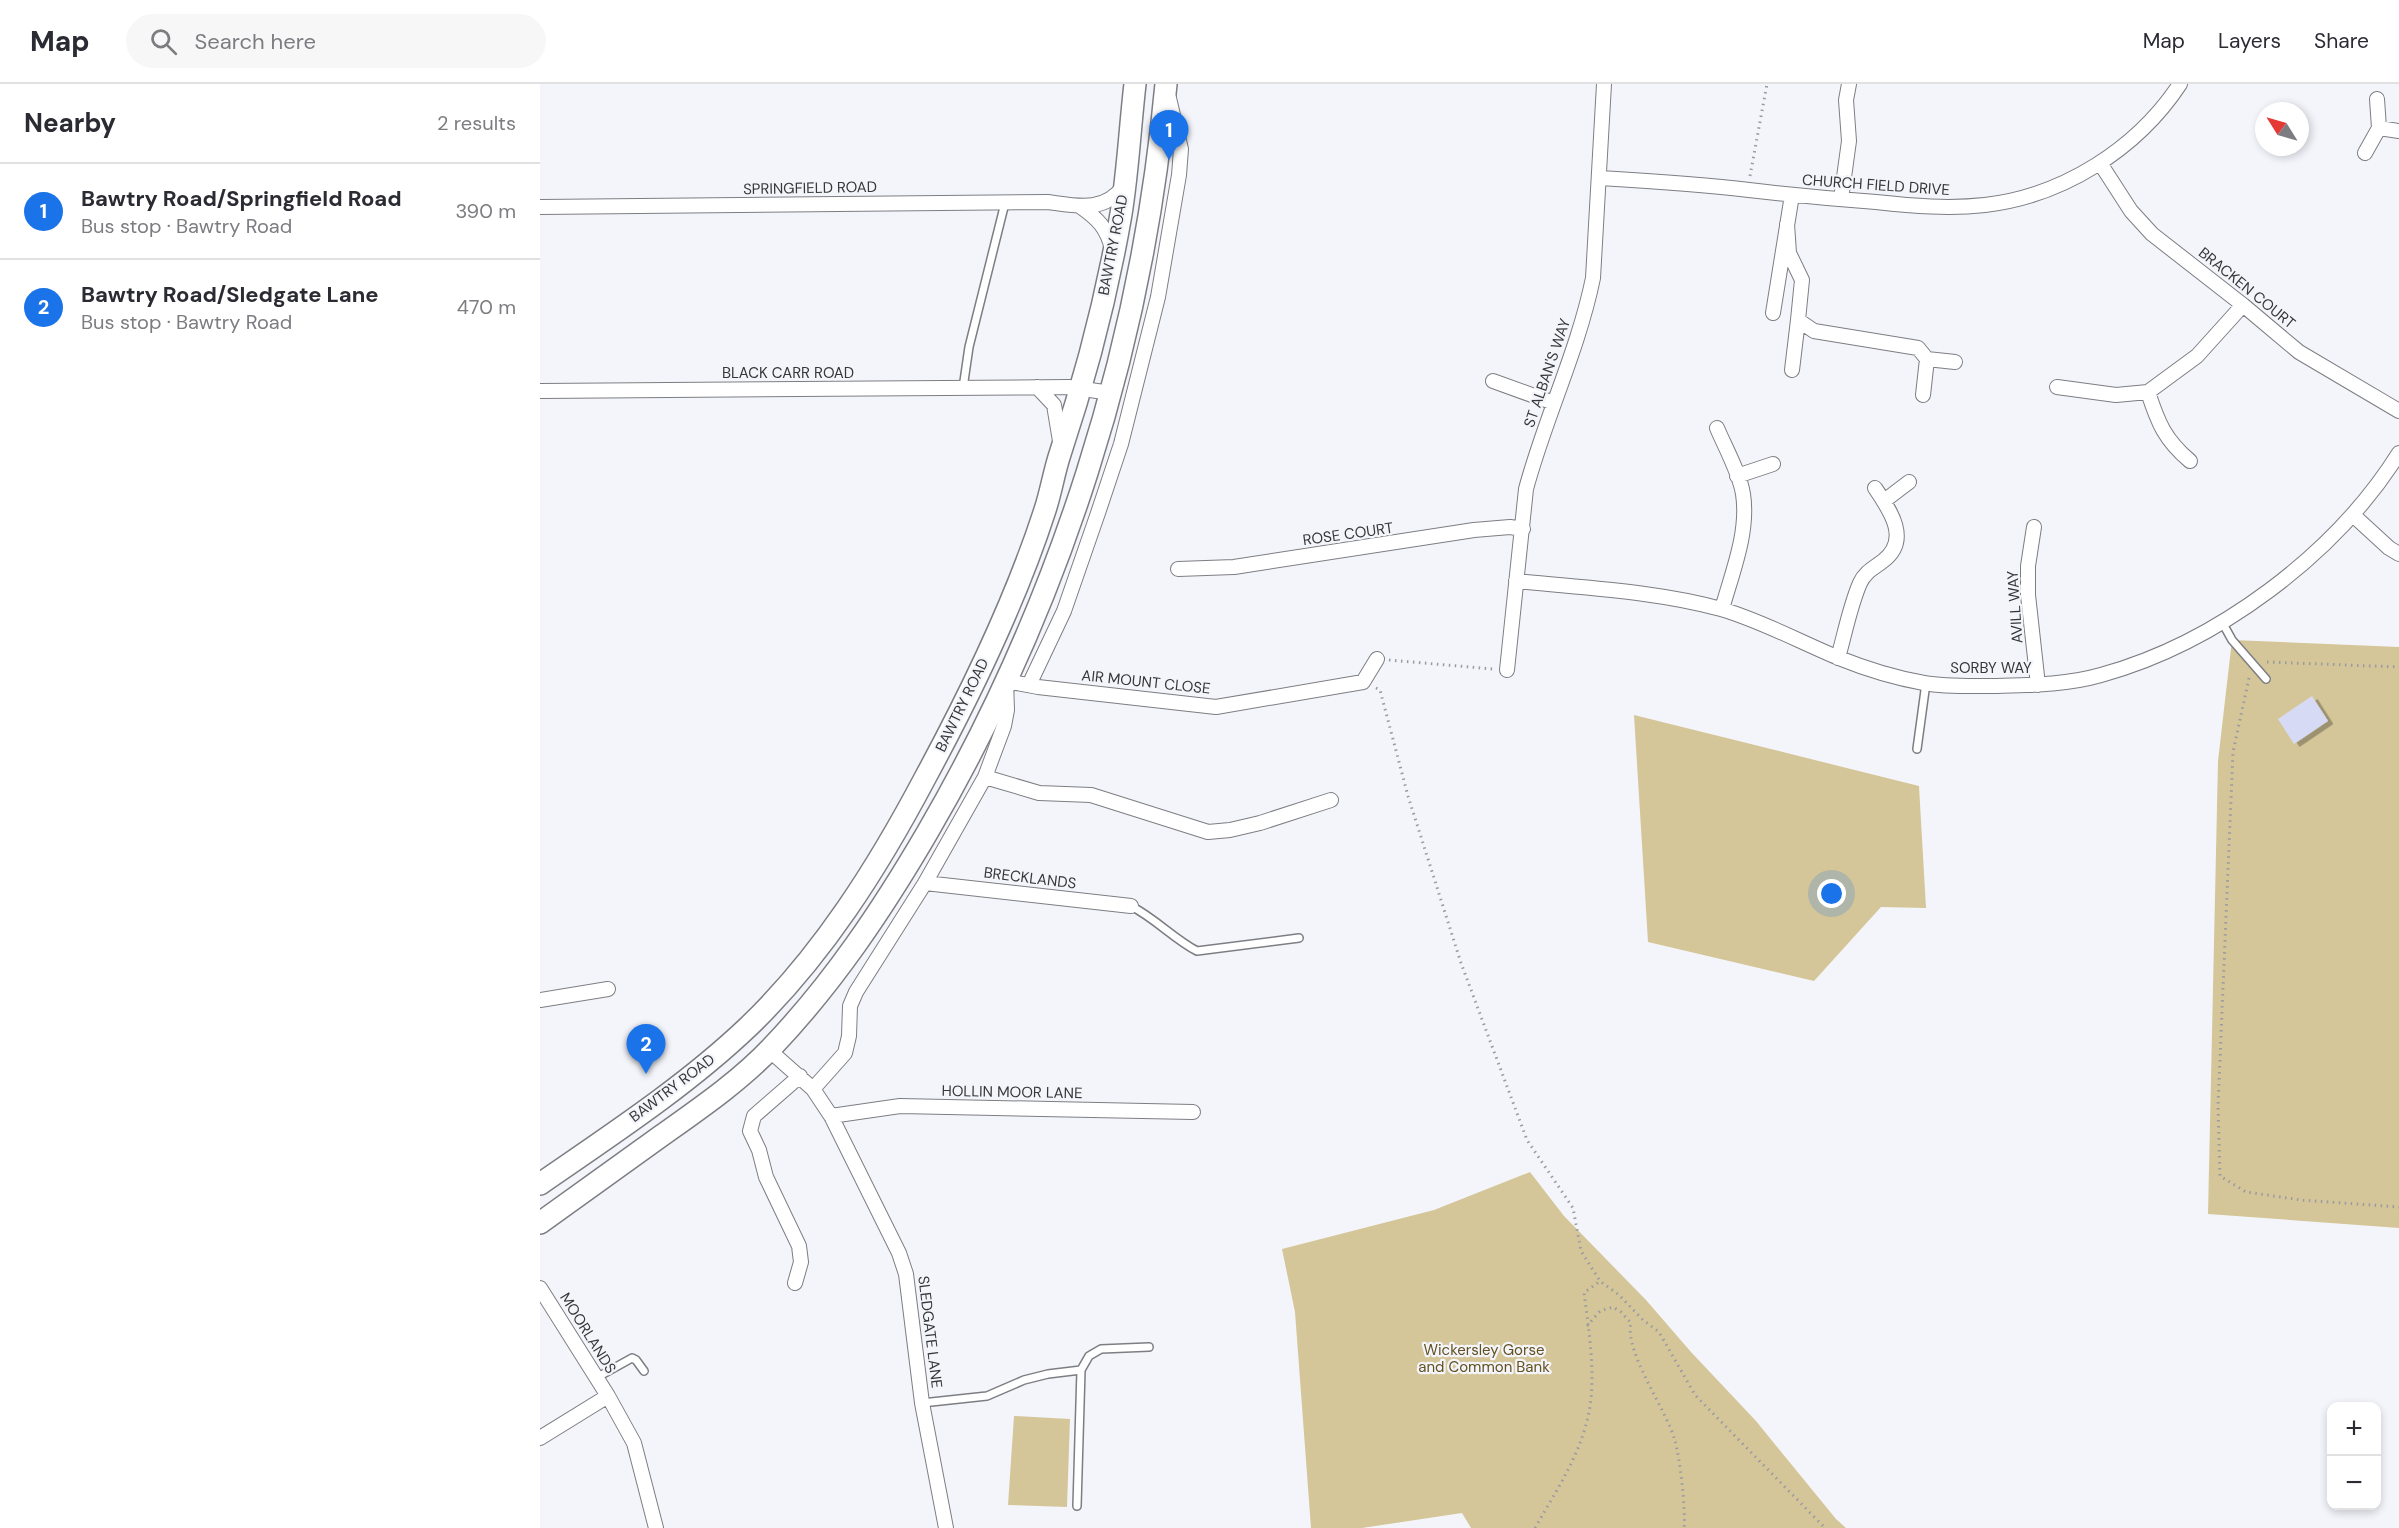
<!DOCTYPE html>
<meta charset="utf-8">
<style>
:root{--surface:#fff;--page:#f7f7f7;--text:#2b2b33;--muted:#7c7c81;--line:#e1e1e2;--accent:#1a73e8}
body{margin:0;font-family:"DM Sans",sans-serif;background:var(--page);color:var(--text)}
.controls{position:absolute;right:18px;bottom:18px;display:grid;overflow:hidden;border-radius:12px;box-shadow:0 3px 9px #0003}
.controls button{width:54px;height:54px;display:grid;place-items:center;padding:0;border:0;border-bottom:2px solid var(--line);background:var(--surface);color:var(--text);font:30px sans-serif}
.compass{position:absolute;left:1715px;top:18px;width:54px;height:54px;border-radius:50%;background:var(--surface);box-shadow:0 3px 9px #0003;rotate:307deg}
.you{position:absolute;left:1292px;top:810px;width:21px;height:21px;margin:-15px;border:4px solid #fff;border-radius:50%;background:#1a73e8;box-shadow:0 0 0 9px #1a73e833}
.badge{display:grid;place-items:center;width:39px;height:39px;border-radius:50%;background:var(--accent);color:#fff;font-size:20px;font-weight:700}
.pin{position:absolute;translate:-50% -50px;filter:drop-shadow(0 2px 3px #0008)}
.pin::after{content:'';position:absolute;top:32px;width:21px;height:18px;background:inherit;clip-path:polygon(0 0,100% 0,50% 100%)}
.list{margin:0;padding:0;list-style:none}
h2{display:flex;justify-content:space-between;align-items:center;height:78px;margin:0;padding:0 24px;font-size:26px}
h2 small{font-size:20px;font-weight:400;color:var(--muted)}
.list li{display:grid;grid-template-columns:39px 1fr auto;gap:18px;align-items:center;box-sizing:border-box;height:96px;padding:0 24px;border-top:2px solid var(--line)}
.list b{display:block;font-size:22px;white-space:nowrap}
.list p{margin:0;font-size:20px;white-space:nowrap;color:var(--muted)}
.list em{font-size:20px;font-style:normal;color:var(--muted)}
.icon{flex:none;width:33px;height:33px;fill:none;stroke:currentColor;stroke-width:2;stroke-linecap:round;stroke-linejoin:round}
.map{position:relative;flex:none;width:1859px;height:1444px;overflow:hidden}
header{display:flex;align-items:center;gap:36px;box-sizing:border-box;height:84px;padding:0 30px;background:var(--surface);border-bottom:2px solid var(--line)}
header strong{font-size:28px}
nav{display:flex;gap:33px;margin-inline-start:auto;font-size:21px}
.search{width:420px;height:54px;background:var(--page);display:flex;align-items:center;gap:15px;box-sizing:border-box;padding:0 21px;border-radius:33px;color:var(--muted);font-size:22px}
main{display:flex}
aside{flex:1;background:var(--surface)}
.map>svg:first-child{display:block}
.green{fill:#d5c699}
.building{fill:#d7daf4;filter:url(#shadow)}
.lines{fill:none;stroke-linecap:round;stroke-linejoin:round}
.lane-casing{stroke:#7d7e83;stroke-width:10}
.street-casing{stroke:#7d7e83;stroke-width:16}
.primary-casing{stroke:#7d7e83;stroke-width:24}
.path{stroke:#9a9ba0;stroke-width:3;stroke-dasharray:1.5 4.5;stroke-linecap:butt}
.lane{stroke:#fff;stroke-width:7}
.street{stroke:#fff;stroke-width:14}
.primary{stroke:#fff;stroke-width:21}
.labels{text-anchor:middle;stroke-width:4.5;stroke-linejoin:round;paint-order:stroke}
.street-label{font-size:15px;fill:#363739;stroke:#f4f5fb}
.park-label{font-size:15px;fill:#62511f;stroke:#f4f5fb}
</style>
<header>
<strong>Map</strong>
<div class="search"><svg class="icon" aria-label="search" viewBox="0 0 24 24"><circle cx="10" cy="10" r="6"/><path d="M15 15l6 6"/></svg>Search here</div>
<nav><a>Map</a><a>Layers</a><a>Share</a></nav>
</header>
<main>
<aside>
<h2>Nearby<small>2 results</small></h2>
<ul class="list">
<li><span class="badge">1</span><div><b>Bawtry Road/Springfield Road</b><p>Bus stop · Bawtry Road</p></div><em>390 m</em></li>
<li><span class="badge">2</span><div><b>Bawtry Road/Sledgate Lane</b><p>Bus stop · Bawtry Road</p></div><em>470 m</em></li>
</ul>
</aside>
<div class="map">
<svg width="1859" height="1444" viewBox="0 0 1859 1444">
<defs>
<filter id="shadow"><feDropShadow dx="5.5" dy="3" stdDeviation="0" flood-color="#0004"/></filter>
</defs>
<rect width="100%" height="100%" fill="#f4f5fb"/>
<!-- green -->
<path class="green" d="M1692,556L1859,563V1144L1668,1130L1678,677Z
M1094,631L1379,702L1386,824L1341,823L1274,897L1108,858Z
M990,1088L1024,1132L1106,1216L1151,1268L1216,1337L1296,1435L1306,1444H931L922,1429L822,1444H771L755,1228L742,1165L894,1126Z
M474,1332L530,1335L527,1423L468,1421Z"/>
<!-- building -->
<path class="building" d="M1772,612L1788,637L1754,660L1738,635Z"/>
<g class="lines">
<!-- lane casing -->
<g class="lane-casing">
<path id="lane" d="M423,304L429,263L465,119
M1682,538L1692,556L1726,595
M1377,665L1386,599
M591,822C616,835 634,855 657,867L759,854
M56,1294L92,1274L96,1276L104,1287
M382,1319L447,1312L484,1296L508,1290L541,1286
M537,1422L541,1286L549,1272L561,1265L609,1263"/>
</g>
<!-- street casing -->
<g class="street-casing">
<path id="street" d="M1837,15L1839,44
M1825,69L1839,44L1859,47
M1560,79L1591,127L1612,150L1703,221L1759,268L1859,327
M1060,94C1110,97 1160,100 1209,106C1252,111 1294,115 1336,118C1373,122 1409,125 1445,121C1523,112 1597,65 1640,0
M1301,115L1309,57L1306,16L1309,0
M0,123L508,118C537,122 564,129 584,102
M541,123C558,135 567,144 572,165
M1247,140L1249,169L1262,196L1258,236L1274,247L1378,264L1387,275L1383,311
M1233,229L1252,111
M1387,275L1415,278
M1252,286L1258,236
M953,297L1014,319
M497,303L514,321L520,357
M1517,303L1576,311L1608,308L1657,272L1703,221
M0,307L529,303L571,309
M1608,308C1618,339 1625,356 1650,377
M1177,344C1185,363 1200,390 1203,410C1209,448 1192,489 1182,525
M1197,392L1233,380
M1344,417L1369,398
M1813,431L1849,464L1859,470
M1494,443L1488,482V511L1498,601
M638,485L694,483L934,446L970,443L983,445
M976,497C1043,504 1116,507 1181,525C1222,537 1260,558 1299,574C1326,585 1356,594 1384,599C1407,603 1431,602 1453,602C1490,601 1526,601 1561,591C1677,559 1795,471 1859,369
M1298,574C1305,549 1310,522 1320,499C1325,488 1334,484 1343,477C1371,456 1350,426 1335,404
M967,586L986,405C1005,334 1038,267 1053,194L1064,0
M489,601L524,527L558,429L581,360L618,213L639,91L641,65L629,14
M445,693L499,709L551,711L668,748L690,746L720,739L791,716
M385,799L591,822
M0,916L68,905
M229,966L273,1005L305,969L309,952L310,922L316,908L385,799L445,693L464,642L467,626L466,597L498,603L676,623L823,598L837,575
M273,1005L291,1032L359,1169L366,1190L382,1319L406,1444
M291,1032L360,1022L653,1028
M255,1199L261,1178L259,1162L226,1093L219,1066L210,1047L214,1032L260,992
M0,1204L68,1312L94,1359L116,1444
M0,1354L68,1312"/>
</g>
<!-- primary casing -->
<g class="primary-casing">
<path id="primary" d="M0,1100C71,1051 146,1002 208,943C282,872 338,783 385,694C431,609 475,519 505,426C511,408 514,388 520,370C546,292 567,211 581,130C588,87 590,43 595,0
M0,1139C40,1110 81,1081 121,1052C159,1025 200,997 232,963C293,899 342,826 387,749C520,521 602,263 626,0"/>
</g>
<!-- path -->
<path class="path" d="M1210,92L1227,0
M849,576L953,585
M1727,578L1859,583
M1709,594L1693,668L1678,1022L1680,1092L1706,1108L1761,1116L1859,1123
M836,604L840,606L868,712L921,879L987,1056L1033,1124L1041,1167L1060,1197L1079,1211L1103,1236L1119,1248L1155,1311L1285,1444
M1047,1242L1060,1227L1073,1223L1081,1228L1091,1239C1084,1268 1127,1326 1135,1357C1140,1374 1146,1427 1144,1444
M995,1444C1016,1407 1041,1370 1049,1328C1056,1292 1049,1246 1044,1209L1060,1197"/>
<!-- lane -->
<use href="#lane" class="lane"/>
<!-- street -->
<use href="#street" class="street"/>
<!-- primary -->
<use href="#primary" class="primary"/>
</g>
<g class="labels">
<!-- street labels -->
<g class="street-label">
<text transform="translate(1336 101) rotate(4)" y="5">CHURCH FIELD DRIVE</text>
<text transform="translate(270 104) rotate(-1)" y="5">SPRINGFIELD ROAD</text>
<text transform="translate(573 161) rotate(-79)" y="5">BAWTRY ROAD</text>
<text transform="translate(1707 204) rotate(39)" y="5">BRACKEN COURT</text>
<text x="248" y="294">BLACK CARR ROAD</text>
<text transform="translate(1007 289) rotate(-71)" y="5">ST ALBAN'S WAY</text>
<text transform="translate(808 450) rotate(-8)" y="5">ROSE COURT</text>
<text transform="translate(1475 523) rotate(-94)" y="5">AVILL WAY</text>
<text x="1451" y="589">SORBY WAY</text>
<text transform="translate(606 598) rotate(6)" y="5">AIR MOUNT CLOSE</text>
<text transform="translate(422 621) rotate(-64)" y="5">BAWTRY ROAD</text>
<text transform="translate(490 794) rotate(7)" y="5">BRECKLANDS</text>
<text transform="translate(132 1004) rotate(-37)" y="5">BAWTRY ROAD</text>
<text transform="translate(472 1008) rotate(1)" y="5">HOLLIN MOOR LANE</text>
<text transform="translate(390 1248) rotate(83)" y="5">SLEDGATE LANE</text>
<text transform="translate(48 1249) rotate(58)" y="5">MOORLANDS</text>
</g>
<!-- park labels -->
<g class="park-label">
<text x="944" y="1271">Wickersley Gorse<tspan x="944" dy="17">and Common Bank</tspan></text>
</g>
</g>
</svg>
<div class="controls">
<button>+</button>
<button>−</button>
</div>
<svg class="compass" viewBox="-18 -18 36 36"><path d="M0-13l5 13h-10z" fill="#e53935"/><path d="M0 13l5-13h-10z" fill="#7c7c81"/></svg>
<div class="you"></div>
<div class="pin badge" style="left:629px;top:76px">1</div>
<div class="pin badge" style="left:106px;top:990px">2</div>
</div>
</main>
